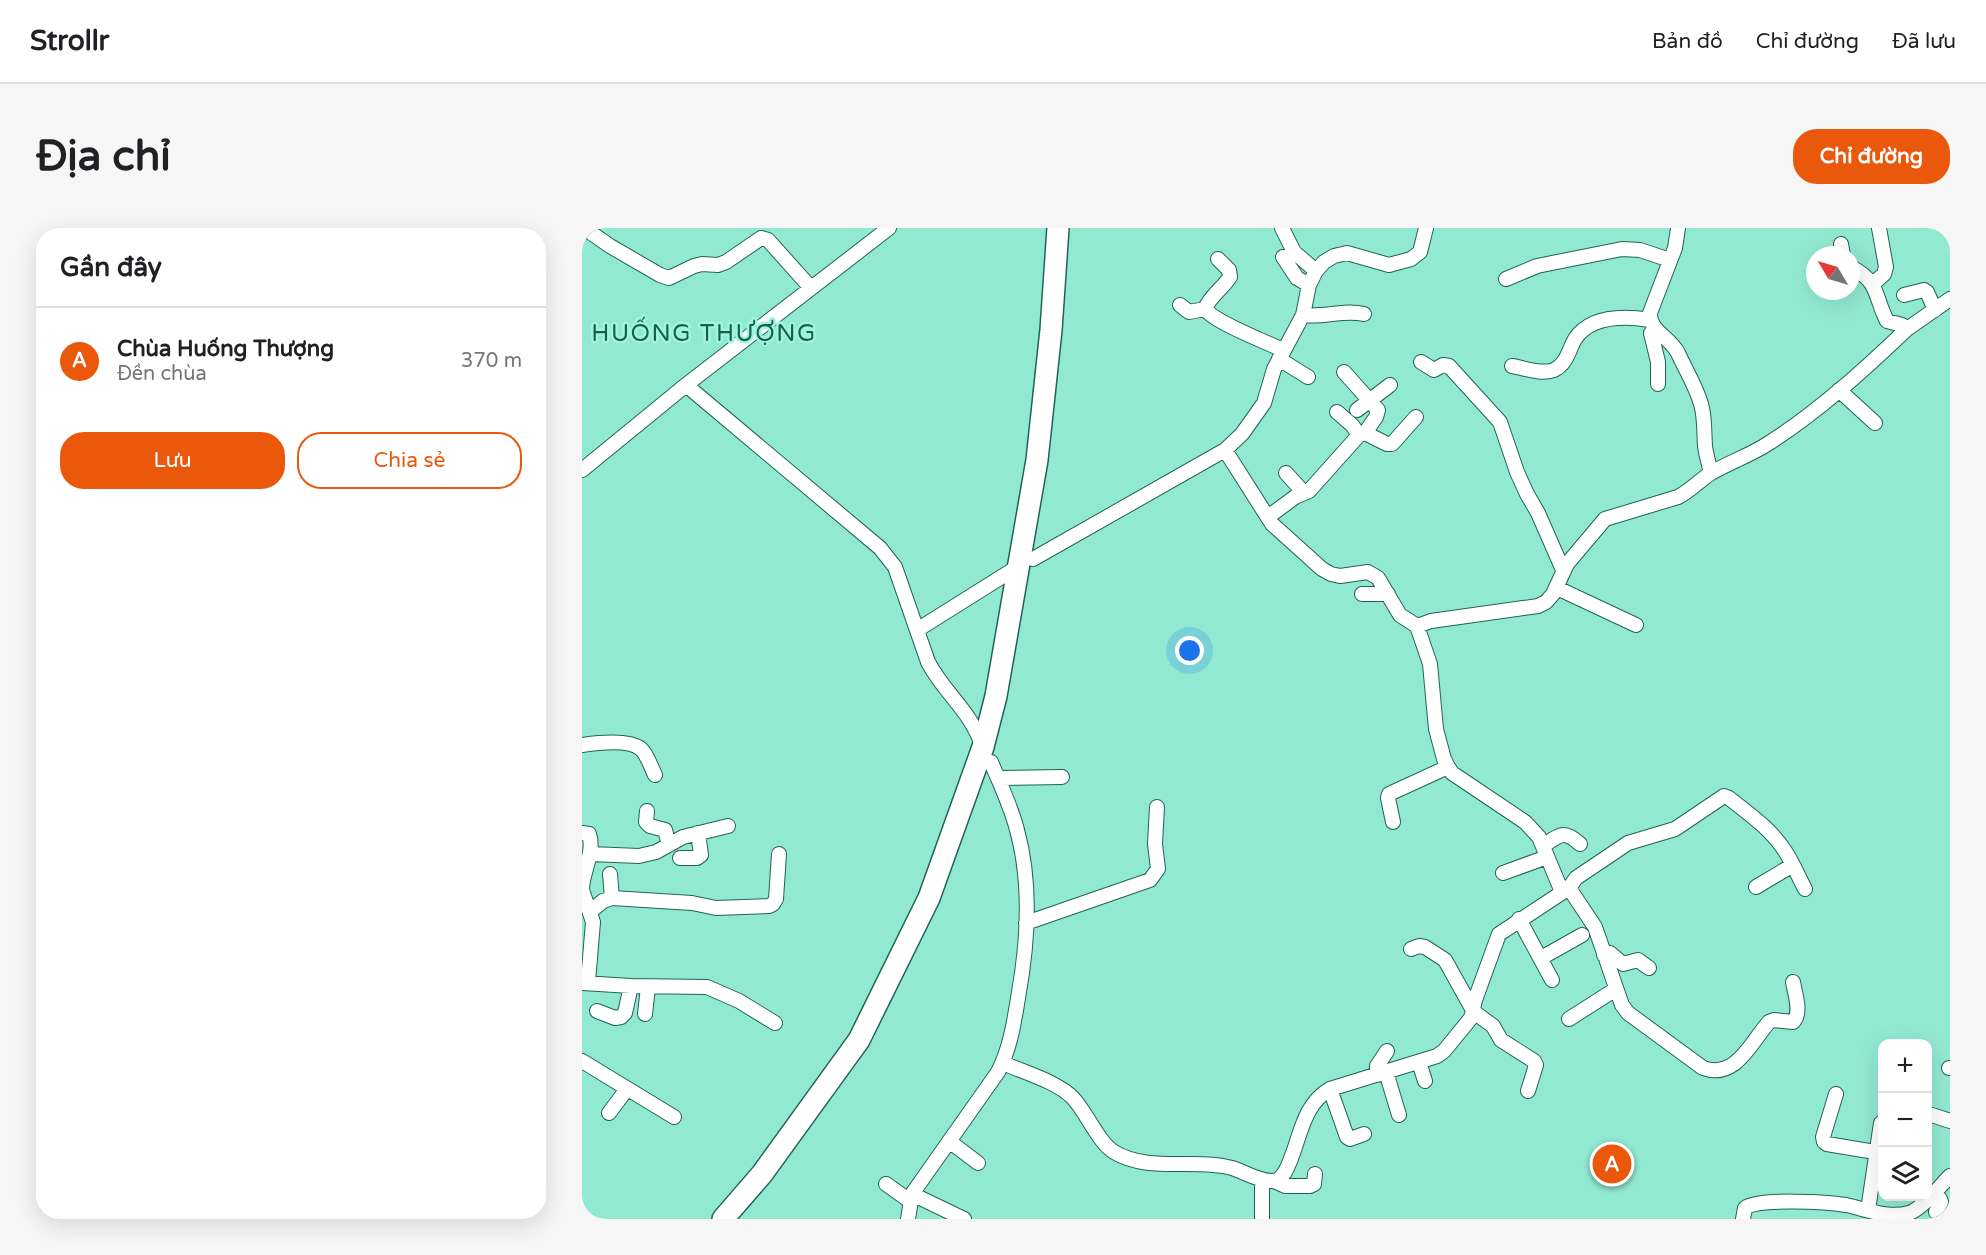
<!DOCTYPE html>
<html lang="vi">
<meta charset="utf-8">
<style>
:root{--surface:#fff;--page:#f6f6f6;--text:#202124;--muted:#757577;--line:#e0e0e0;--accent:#ea580c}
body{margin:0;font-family:"Varela Round",sans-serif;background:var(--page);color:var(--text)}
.controls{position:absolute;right:18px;bottom:18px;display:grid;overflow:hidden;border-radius:12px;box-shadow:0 6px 24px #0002}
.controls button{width:54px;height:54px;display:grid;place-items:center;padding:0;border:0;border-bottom:2px solid var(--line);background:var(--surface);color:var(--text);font:30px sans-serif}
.compass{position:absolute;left:1224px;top:18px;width:54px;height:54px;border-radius:50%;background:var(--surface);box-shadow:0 6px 24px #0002;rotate:308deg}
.you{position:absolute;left:608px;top:423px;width:21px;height:21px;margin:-15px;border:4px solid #fff;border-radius:50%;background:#1a73e8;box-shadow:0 0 0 9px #1a73e833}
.badge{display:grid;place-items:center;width:39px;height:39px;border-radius:50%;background:var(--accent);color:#fff;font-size:20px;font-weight:700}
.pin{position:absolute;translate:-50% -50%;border:3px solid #fff;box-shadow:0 2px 6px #0006}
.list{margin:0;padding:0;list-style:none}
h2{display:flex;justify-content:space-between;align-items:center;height:78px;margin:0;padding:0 24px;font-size:26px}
h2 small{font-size:20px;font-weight:400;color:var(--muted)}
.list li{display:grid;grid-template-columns:39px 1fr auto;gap:18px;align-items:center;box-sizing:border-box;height:108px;padding:0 24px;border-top:2px solid var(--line)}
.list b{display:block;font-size:22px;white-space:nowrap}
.list p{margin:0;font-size:20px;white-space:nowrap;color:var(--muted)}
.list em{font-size:20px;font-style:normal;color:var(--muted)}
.actions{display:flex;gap:12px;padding:18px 24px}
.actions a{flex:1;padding:14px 0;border:2px solid var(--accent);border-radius:24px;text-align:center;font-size:21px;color:var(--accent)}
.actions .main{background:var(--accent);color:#fff}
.icon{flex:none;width:33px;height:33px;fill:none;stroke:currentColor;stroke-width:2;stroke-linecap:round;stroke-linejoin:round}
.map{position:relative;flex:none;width:1368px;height:991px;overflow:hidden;border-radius:24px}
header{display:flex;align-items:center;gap:36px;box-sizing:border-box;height:84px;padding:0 30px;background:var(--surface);border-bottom:2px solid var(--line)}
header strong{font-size:28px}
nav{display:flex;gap:33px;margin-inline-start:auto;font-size:21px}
.intro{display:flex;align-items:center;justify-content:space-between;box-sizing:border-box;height:144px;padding:0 36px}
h1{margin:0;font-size:42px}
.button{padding:15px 27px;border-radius:24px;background:var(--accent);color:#fff;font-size:21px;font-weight:700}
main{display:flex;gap:36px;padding:0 36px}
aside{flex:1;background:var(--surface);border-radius:24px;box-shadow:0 6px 24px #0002}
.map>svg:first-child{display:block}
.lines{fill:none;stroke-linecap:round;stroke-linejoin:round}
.minor-casing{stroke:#206456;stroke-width:16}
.highway-casing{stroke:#206456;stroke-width:24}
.minor{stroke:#fff;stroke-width:14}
.highway{stroke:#fff;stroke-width:21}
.labels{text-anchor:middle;stroke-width:5;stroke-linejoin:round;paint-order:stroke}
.quarter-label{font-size:24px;letter-spacing:1.5px;fill:#195f50;stroke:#9ff6df}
</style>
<header>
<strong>Strollr</strong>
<nav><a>Bản đồ</a><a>Chỉ đường</a><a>Đã lưu</a></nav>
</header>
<div class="intro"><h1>Địa chỉ</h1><a class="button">Chỉ đường</a></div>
<main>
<aside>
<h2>Gần đây<small></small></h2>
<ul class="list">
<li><span class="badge">A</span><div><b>Chùa Huống Thượng</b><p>Đền chùa</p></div><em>370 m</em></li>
</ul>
<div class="actions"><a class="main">Lưu</a><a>Chia sẻ</a></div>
</aside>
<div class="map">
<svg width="1368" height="991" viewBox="0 0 1368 991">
<rect width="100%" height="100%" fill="#92e9d2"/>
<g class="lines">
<!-- minor casing -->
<g class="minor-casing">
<path id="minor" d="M2,0L28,18L78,47L87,50L112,38L120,36L136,37L144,34L179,10L186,12L229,60
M700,0L712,24L734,43
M1096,0L1093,20L1068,85C1067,103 1088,109 1096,125C1103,141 1114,158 1119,176C1123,189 1122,204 1123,218C1124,227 1127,236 1129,245
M1259,16L1261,27
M701,29L715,50L727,57
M636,31L647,42L648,49C641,60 627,69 623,81C632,94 684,114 701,122
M1269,39C1298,54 1292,68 1305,93L1320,97L1325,101L1368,71
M924,51L955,38L1040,21L1058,22L1088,32
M1291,56L1302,46L1304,39L1297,0
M1322,67L1342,62L1345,64L1353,82
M598,77L607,84L623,81
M721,87C742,90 762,81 782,86
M1073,101L1069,105L1076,134V156
M697,131L726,149
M839,134L852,142L861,137L867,138L918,194L935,244L945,266L956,285L981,342
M930,138C942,140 961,147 972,142C985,136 987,121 993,111C1009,87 1043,88 1068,92
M762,144L796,182L794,189L783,205
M104,157L298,320L313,339L346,434C362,465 388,482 400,517
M1257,162L1293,195
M775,182L808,157
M755,184L770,197L777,207
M643,222L690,296L740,341L749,346L758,348L786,344L796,350L818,387L835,398L848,436L854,501L862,531L866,539L870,545L943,594L957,609L980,664
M0,242L104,157L307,0
M704,245L722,265
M686,289L713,269L727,263L777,207L783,205L805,216H810L834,189
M451,331L643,222L660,206L682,175L692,141L721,87L727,57L734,43L742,34L752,28L765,25L807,37L829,31L838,24L844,0
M975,360L1054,397
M780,366H806
M835,398L849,393L956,378L964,374L971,366L985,336L1023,291L1096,269C1108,263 1118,252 1129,245C1148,234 1169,227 1187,215C1237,183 1282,142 1325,101
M335,402L437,338
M0,517C14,515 47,511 59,521C65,526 69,539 73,547
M416,550L480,549
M65,583L64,594L68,598L83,602L87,617
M811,594L806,570L807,566L866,539
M0,605L7,606C13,623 1,643 0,660
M961,618C978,607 981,601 998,616
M8,626L57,628L74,624L101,609L146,598
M98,630H115L119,627L116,605
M921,645L965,629
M28,646L30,670
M1174,659L1211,637
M987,660L1013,699L1040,777L1046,785L1121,840C1154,852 1169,814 1187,794L1192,792L1211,794C1220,785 1213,766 1211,754
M0,662L11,694L6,754
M9,683L21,673L30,670L110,675L134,680L187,678L191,676L194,671L197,626
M937,691L970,752
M444,695L568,652L576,641L573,616L575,579
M829,721L837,718L843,719L863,732L892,784L911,798L919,812L952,833L954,837L946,863
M1022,727L1028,725L1041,736L1056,732L1067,740
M959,730L1000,707
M0,755L49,758L125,759L157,773L193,795
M15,783L33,790L39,789L43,785L49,758
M63,786L66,759
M987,791L1034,761
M0,833L92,889
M837,834L843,853
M421,835C441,844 476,854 491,870C505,885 516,914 532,924C567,945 612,930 650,940C663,944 674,952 689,953C696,953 699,950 703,944C718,917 718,878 748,861L855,828L862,823L889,790L893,772L917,706L987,660L994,650L1046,615L1093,601L1142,568L1147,570C1167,586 1189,601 1203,623C1211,635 1216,648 1223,661
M1367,840H1368
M804,844L817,887
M795,847V838L805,823
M748,861L765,909L768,911L782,906
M1254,866L1241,909L1242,914L1245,916L1293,924
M27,885L45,861
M1350,887L1368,893
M367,913L396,935
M692,953L703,958H728L732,956L733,946
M304,956L328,973
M330,966L382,991
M1349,967L1358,971L1359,974L1354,984
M1286,982L1299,895
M326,991L330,966L416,844C428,821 432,795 436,770C446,715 450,656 435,602C429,578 418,556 409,534
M680,991V952
M1161,991L1163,980C1176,970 1246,974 1264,977C1284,981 1306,991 1327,985C1340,981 1358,958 1368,948"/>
</g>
<!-- highway casing -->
<g class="highway-casing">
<path id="highway" d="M141,991L180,946L277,812L347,670L401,519L414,468L455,232L469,102L476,0"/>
</g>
<!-- minor -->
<use href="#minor" class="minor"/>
<!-- highway -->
<use href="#highway" class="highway"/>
</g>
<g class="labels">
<!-- quarter labels -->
<g class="quarter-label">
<text x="122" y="113">HUỐNG THƯỢNG</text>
</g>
</g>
</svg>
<div class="controls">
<button>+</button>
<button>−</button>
<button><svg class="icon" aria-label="layers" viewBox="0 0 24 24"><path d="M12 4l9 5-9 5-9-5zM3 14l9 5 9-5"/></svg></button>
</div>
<svg class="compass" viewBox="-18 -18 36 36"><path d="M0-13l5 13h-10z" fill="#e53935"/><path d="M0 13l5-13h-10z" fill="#757577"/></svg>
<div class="you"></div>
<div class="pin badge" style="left:1030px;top:936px">A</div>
</div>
</main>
